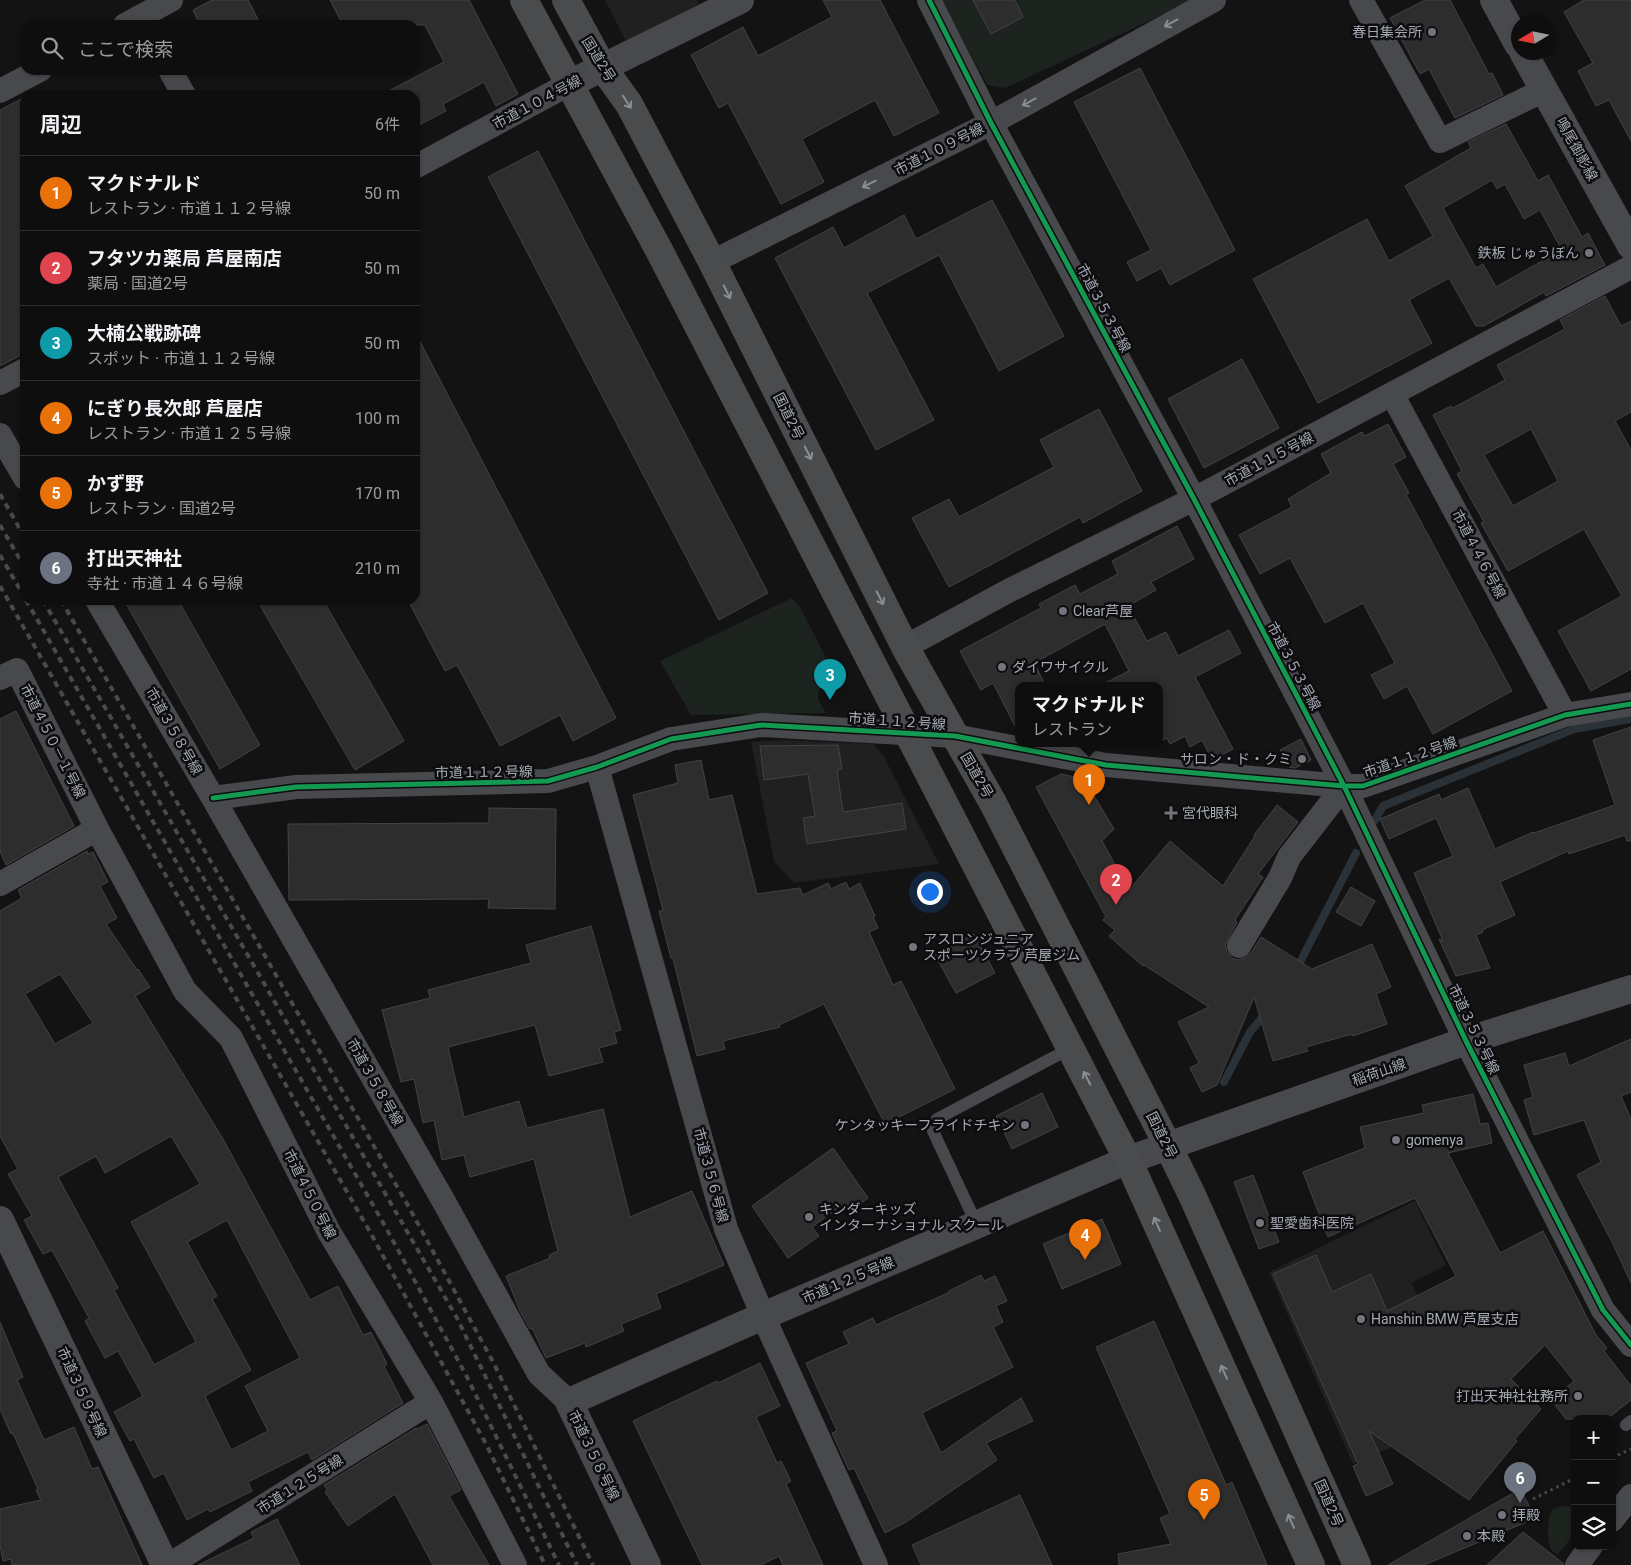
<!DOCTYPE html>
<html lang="ja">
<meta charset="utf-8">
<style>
:root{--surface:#0e0e0e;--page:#1c1c1c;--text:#f1f3f6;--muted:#9b9c9e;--line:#2e2e2e;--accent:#b45309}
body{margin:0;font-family:Roboto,"Noto Sans JP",sans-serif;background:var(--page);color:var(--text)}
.controls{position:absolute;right:15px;bottom:15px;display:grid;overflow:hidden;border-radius:10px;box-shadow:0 1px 4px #0004}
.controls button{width:45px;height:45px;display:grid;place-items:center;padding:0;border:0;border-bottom:1px solid var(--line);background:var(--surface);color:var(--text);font:25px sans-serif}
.compass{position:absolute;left:1511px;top:15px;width:45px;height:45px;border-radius:50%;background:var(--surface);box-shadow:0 1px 4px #0004;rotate:260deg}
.you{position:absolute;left:929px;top:891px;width:18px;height:18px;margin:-12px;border:4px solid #fff;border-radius:50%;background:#1a73e8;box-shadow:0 0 0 8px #1a73e833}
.badge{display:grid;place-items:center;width:32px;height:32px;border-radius:50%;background:var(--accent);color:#fff;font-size:16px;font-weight:700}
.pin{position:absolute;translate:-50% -41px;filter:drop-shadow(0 1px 2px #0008)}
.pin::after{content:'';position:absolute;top:26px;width:18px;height:15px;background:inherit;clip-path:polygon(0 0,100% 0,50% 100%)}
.popup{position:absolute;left:1015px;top:682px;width:148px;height:65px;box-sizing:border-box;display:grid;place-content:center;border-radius:10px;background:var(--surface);filter:drop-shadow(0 1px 4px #0005);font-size:16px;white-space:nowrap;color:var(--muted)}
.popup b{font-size:19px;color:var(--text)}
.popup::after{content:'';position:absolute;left:50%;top:100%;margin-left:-10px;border:10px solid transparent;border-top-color:var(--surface)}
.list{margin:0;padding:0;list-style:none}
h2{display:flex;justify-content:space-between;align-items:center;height:65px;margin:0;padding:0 20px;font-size:21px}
h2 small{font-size:16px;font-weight:400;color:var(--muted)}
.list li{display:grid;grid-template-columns:32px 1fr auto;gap:15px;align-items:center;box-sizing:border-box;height:75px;padding:0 20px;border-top:1px solid var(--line)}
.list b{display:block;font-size:19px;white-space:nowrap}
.list p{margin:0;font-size:16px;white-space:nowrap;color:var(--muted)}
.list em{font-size:16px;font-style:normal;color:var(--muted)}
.icon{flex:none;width:28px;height:28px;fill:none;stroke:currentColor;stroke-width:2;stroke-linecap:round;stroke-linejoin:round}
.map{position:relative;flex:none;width:1631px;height:1565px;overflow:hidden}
.search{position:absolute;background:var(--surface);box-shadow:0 1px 4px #0004;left:20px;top:20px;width:400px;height:55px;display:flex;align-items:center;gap:12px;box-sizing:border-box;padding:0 18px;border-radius:15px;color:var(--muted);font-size:19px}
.panel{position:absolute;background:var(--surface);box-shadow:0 1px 4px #0004;left:20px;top:90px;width:400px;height:515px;border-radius:15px}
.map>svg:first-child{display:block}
.built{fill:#202021}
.green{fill:#1d231e}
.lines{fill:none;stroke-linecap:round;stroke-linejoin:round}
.stream{stroke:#2b3237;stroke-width:8}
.building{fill:#2d2d2e;stroke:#424346;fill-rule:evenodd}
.path{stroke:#494a4d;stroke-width:3;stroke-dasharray:2.5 4;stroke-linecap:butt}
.service{stroke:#47494c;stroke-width:12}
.minor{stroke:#47494c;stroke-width:24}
.tertiary{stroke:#47494c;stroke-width:28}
.trunk{stroke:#4a4b4d;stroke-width:28}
.rail{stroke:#494a4c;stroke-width:4;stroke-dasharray:6 5;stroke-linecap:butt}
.cycleway-casing{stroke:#0d0d0f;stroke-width:8}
.cycleway{stroke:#139951;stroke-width:5}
.oneway{stroke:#898d94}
.oneway2{stroke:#8a8e94}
.poi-dot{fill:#72757b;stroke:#0d0d0f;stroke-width:2}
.labels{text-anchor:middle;stroke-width:5;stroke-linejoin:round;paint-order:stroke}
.poi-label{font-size:14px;fill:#a5aab3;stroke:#0d0d0f;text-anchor:start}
.street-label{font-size:14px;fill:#a5aab3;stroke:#0d0d0f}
</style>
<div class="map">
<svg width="1631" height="1565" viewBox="0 0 1631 1565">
<rect width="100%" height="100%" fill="#131313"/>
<!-- built -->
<path class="built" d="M605,0H697L699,4L626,41Z
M785,740L873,744L883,755L939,864L794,883L774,861L751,742Z
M1415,1201L1446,1265L1411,1283L1453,1355L1403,1442L1353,1464L1269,1272Z"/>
<!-- green -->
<path class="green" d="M942,0H1194L1005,88L987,85Z
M792,598L800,607L836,678C817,688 812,693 826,713L691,715L660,661Z
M1566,1506L1575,1507V1534L1557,1555C1556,1553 1552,1551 1551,1549C1547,1541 1546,1515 1554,1509C1557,1507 1562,1506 1566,1506Z"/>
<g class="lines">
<!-- stream -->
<path class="stream" d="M1375,820L1383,806L1574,729L1631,719
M1296,970L1356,853
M1224,1082L1250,1032L1267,1012"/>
</g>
<!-- building -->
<path class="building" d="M212,0H248L261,25H200L193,10Z
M330,0H469L518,94L496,106L484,82L443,104L446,111L415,127V95H381L444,62L425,25H343Z
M823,0H880L939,113L894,136L875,100L802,139L824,182L781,204L728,103L719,108L691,55L743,27L758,56L832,17Z
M973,0H1015L1023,17L991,34Z
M1425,0H1450L1489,74L1492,73L1503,95L1455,118L1429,69L1420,74L1390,18Z
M1584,0H1631V141L1609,100L1596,106L1578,71L1593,63L1564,12Z
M1140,68L1235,250L1170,285L1161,268L1137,281L1127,262L1151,250L1074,102Z
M25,97V353L0,366V110Z
M1506,124L1538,181L1548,175L1582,237L1588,233L1605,265L1546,296L1544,292L1484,326H1476L1449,278L1409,300L1432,343L1318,403L1253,279L1367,219L1389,261L1433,236L1405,186L1471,148L1468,142ZM1492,180L1497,189L1505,184L1524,219L1540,210L1562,250L1496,287L1483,264L1476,268L1443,208Z
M538,151L768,593L719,620L488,177Z
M992,200L1064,336L999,371L939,255L867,293L934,420L876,450L775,258L833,227L844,248L904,215L916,239Z
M1605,296L1621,326L1631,321V412L1615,421L1631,450V669L1591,691L1558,631L1622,596L1584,529L1508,571L1481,523L1484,522L1457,474L1462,471L1433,415L1451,406L1453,408L1505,380L1497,365L1565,329L1560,320ZM1531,429L1558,481L1513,506L1484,455Z
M415,332L616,718L573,741L560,715L500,746L457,665L445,671L408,600H415Z
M1242,359L1279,428L1204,468L1168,399Z
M1099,409L1142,491L1083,523L1080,517L949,587L912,518L949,499L959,517L1054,467L1040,440Z
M1388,424L1406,457L1393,464L1409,493L1406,494L1512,691L1433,734L1407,686L1384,699L1371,675L1395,663L1363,603L1325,623L1290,558L1260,574L1239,535L1292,507L1288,499L1331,473L1321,454L1362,432L1365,436Z
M1177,526L1194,559L1151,582L1156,590L1128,606L1147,641L1166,632L1178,656L1229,630L1241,653L1195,677L1233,749L1212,760L1202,740L1190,747L1185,736L1170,744L1167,738L1159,742V686H1099L1129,671L1105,624L1034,663L1046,686H1019V734L993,683L981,690L960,651L1041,608L1039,604L1075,585L1080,594L1118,574L1112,561Z
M124,600H178L260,745L220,769Z
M257,600H323L404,741L355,770Z
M16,711L74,826L6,865L0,851V719Z
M1631,727V841H1627L1625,835L1569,854L1568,851L1500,882L1515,915L1482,930L1483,932L1476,935L1490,968L1456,976L1439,939L1443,941L1414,873L1453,856L1436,818L1389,839L1380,819L1439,794L1441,800L1468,788L1495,849L1533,832L1534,833L1615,805L1593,740Z
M1301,739L1311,760L1295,768L1289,767L1280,750Z
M838,745L842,769L837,770L843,812L902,803L906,829L807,844L803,818L815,816L808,774L764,780L760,746Z
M701,760L709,800L732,795L757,894L800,888L803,895L828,883L831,889L846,882L849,889L860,883L875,916L873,917L878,928L869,932L893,985L901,981L955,1089L885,1124L824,1004L779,1025L780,1027L723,1041L725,1049L697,1056L673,958H671L659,911L663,910L633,795L678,783L675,765Z
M1061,774L1084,779L1114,829L1102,841L1129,890L1170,841L1223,886L1255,836L1254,835L1277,805L1298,822L1258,874L1263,877L1235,920L1237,922L1225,945L1227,952L1232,958L1238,960L1245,958L1251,953L1261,937L1312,969L1372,944L1391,987L1376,994L1387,1024L1353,1036L1352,1034L1306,1047L1308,1051L1273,1061L1254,997L1217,1085L1202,1092L1190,1068L1199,1063L1178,1022L1209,1007L1144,965L1143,966L1109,936L1115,930L1103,920L1106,917L1036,787Z
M489,808L556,809L555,909L488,908L489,899L289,900L288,824L489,823Z
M87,851L88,854L93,852L108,882L100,886L117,918L106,924L137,970L138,969L150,987L135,996L223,1139L310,1300L338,1286L363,1335L371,1332L387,1364L384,1366L403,1403L312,1460L308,1452L248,1482L252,1491L210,1512L208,1509L187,1520L164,1473L154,1478L134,1439L130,1441L114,1412L143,1396L118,1351L105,1358L85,1321L89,1318L52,1250L43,1254L24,1220L32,1216L8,1174L18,1169L0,1136V911L22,898L18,890ZM60,974L93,1023L55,1044L25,994ZM171,1136L200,1184L131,1222L196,1342L154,1365L114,1290L118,1288L58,1177L96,1156L105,1173ZM227,1220L300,1358L245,1386L268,1431L231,1450L205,1396L251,1370L212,1299L217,1296L187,1242Z
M1351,887L1375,901L1361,926L1336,912Z
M591,926L621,1030L614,1032L617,1043L599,1048L603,1062L549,1076L535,1025L448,1047L464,1117L519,1101L527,1128L603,1109L630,1217L692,1191L724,1265L656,1294L661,1308L621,1324L624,1331L586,1347L585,1343L546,1358L532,1328L530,1329L520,1311L506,1276L550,1258L549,1255L558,1251L534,1159L470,1177L464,1155L442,1160L434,1120L423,1123L414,1079L401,1082L382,1010L430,998L428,990L531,963L526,945Z
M974,934L995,973L956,993L935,955Z
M1631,1039V1092L1621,1096L1631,1119V1283L1612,1242L1577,1175L1601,1162L1584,1120L1534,1135L1524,1100L1533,1097L1524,1065L1565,1053L1569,1066Z
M1042,1093L1058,1127L1012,1149L996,1116Z
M1473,1094L1480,1124L1488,1123L1492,1143L1448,1153L1500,1253L1543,1231L1596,1335L1607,1348L1604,1351L1631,1386V1400L1607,1419H1566L1551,1400L1574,1381L1545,1345L1511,1379L1541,1409L1515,1439L1517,1441L1469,1500L1369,1431L1393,1484L1366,1496L1353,1466L1358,1464L1273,1274L1316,1255L1332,1292L1371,1274L1387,1311L1456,1276L1415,1198L1328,1237L1303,1172L1365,1148L1360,1127L1424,1113L1422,1105Z
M833,1148L868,1198L851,1210L845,1203L812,1227L819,1236L788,1258L752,1206Z
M1253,1175L1279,1242L1259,1249L1234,1182Z
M1102,1219L1121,1264L1062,1289L1043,1244Z
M981,1275L984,1281L995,1276L1007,1301L996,1306L1003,1322L993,1327L1013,1367L922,1413L941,1453L1021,1398L1033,1421L986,1443L997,1460L906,1522L885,1533L854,1468L849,1470L832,1433L837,1431L806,1363L849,1344L843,1332L873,1318L876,1325L950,1292L949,1291Z
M1154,1321L1226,1485L1232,1482L1267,1565H1119L1118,1554L1171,1544L1160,1518L1170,1514L1096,1347Z
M0,1322L23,1377L17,1380L44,1440L74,1427L92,1469L98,1467L142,1565H12L11,1559L3,1561L0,1545V1509L41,1500L36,1490L38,1489L13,1433L11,1434L0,1409Z
M760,1363L780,1406L756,1417L777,1463L781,1461L791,1481L786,1484L823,1565H783L779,1556L761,1565H702L633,1421L717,1381L718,1383Z
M427,1424L461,1490L449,1496L489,1565H433L395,1494L348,1526L325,1492L327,1490L324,1485L416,1428L417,1429Z
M1520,1489L1536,1518L1424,1565H1388Z
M1020,1495L1052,1565H921L912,1545Z
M277,1519L300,1565H198L254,1538L251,1532Z
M1523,1532L1563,1563L1564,1565H1487Z"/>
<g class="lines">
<!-- path -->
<path class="path" d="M1612,1458L1631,1449
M1533,1499L1575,1478"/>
<!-- service -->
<path class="service" d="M977,1225L933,1131L937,1119L1071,1048
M1626,1425L1631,1421"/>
<!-- minor -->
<path class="minor" d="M929,0L991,123L1194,499L1344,786L1466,1041L1603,1310L1631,1345
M1361,0L1440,141L1544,90
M125,25L171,0
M170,70L184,95
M0,91L40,70
M415,167L569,84
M712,262L991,123L1214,0
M0,383L25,370
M1392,394L1565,715
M0,435L25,478
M97,600L213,798L443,1200L539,1374L569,1402
M905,647L1010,590L1194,499L1631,267
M0,678L17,670L97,829L185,991L231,1038L329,1232L431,1402L515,1565
M597,767L726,1229L763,1316L876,1565
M213,798L296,787L548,781L597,767L671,739L761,725L955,736L1106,765L1344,786H1363L1565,715L1631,704
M0,884L97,829
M1239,946L1280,878L1289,857L1344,786
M1612,1520L1631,1496
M169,1565L431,1402
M1577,1565L1591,1546"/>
<!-- tertiary -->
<path class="tertiary" d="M1494,0L1518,44
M1523,52L1631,246
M569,84L740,0
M0,1220L165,1565
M647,1565L569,1402L763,1316L1128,1160L1466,1041L1631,989"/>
<!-- trunk -->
<path class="trunk" d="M524,0L660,252L1128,1160L1311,1565
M566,0L603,68L629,104L712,262L905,647L993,803L1168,1146L1192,1195L1357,1565"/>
<!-- rail -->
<path class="rail" d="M0,494L25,538
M0,525L25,568
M0,555L25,598
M0,586L370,1232L486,1444L545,1565
M26,600L385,1226L466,1375L559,1565
M43,600L457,1318L577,1565
M61,600L410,1209L492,1360L593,1565"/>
<!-- cycleway casing -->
<g class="cycleway-casing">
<path id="cycleway" d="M929,0L991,123L1194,499L1344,786L1466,1041L1603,1310L1631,1345
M213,798L296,787L548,781L597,767L671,739L761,725L955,736L1106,765L1344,786H1363L1565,715L1631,704"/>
</g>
<!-- cycleway -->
<use href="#cycleway" class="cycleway"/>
</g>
<!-- one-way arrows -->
<defs><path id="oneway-shaft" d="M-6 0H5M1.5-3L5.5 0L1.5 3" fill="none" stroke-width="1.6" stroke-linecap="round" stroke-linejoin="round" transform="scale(1.25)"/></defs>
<g class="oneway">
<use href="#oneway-shaft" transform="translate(1171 23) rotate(152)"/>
<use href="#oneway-shaft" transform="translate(1029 102) rotate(151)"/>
<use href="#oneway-shaft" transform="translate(869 184) rotate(153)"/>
</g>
<g class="oneway2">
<use href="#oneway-shaft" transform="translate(627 102) rotate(57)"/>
<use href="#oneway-shaft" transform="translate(727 292) rotate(63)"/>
<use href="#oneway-shaft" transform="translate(808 453) rotate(63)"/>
<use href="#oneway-shaft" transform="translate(880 598) rotate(63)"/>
<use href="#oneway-shaft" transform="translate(1087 1078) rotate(-117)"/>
<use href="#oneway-shaft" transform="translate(1157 1224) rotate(-114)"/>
<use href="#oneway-shaft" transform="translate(1224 1372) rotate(-114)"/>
<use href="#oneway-shaft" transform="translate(1291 1521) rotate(-114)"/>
</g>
<!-- markers -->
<g class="poi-dot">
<circle cx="1432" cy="32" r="5"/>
<circle cx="1589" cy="253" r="5"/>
<circle cx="1063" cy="611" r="5"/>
<circle cx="1002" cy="667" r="5"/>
<circle cx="1302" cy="759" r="5"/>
<path d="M1168.5 805.5h5v5h5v5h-5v5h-5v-5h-5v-5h5z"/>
<circle cx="913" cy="947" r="5"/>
<circle cx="1025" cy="1125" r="5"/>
<circle cx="1396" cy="1140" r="5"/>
<circle cx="809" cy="1217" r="5"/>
<circle cx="1260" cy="1223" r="5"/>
<circle cx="1361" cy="1319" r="5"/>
<circle cx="1578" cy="1396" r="5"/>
<circle cx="1502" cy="1515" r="5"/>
<circle cx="1467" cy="1536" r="5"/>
</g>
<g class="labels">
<!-- poi labels -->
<g class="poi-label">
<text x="1422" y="37" text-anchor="end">春日集会所</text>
<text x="1579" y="258" text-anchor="end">鉄板 じゅうぼん</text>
<text x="1073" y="616">Clear芦屋</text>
<text x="1012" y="672">ダイワサイクル</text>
<text x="1292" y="764" text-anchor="end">サロン・ド・クミ</text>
<text x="1182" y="818">宮代眼科</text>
<text x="923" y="944">アスロンジュニア<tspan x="923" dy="16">スポーツクラブ 芦屋ジム</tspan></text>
<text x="1015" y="1130" text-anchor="end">ケンタッキーフライドチキン</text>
<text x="1406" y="1145">gomenya</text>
<text x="819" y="1214">キンダーキッズ<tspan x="819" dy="16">インターナショナル スクール</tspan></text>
<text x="1270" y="1228">聖愛歯科医院</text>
<text x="1371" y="1324">Hanshin BMW 芦屋支店</text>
<text x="1568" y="1401" text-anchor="end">打出天神社社務所</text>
<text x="1512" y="1520">拝殿</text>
<text x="1477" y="1541">本殿</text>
</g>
<!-- street labels -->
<g class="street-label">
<text transform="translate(599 59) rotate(58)" y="5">国道2号</text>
<text transform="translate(537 102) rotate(-28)" y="5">市道１０４号線</text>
<text transform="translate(939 149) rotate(-27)" y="5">市道１０９号線</text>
<text transform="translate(1577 149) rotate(61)" y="5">鳴尾御影線</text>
<text transform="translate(1104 308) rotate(62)" y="5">市道３５３号線</text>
<text transform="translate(789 416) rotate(63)" y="5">国道2号</text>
<text transform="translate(1269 459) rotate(-28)" y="5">市道１１５号線</text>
<text transform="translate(1479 554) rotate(62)" y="5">市道４４６号線</text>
<text transform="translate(1294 666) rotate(62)" y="5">市道３５３号線</text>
<text transform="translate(897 721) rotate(4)" y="5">市道１１２号線</text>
<text transform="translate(174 731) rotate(60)" y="5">市道３５８号線</text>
<text transform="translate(53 741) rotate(63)" y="5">市道４５０－１号線</text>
<text transform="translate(1410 757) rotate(-19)" y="5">市道１１２号線</text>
<text transform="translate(484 772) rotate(-1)" y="5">市道１１２号線</text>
<text transform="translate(977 775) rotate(60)" y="5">国道2号</text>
<text transform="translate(1474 1029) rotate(64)" y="5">市道３５３号線</text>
<text transform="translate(1379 1072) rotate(-19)" y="5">稲荷山線</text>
<text transform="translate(375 1082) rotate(60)" y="5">市道３５８号線</text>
<text transform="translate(1162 1135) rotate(63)" y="5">国道2号</text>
<text transform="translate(711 1175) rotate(75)" y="5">市道３５６号線</text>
<text transform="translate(310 1194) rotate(63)" y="5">市道４５０号線</text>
<text transform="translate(848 1280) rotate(-23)" y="5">市道１２５号線</text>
<text transform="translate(82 1392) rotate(65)" y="5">市道３５９号線</text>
<text transform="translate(594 1455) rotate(64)" y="5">市道３５８号線</text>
<text transform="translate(300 1484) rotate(-32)" y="5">市道１２５号線</text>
<text transform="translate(1329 1503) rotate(66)" y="5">国道2号</text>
</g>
</g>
</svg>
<div class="controls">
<button>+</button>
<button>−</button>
<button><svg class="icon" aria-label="layers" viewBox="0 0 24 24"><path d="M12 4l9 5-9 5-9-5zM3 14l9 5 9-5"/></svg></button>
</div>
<svg class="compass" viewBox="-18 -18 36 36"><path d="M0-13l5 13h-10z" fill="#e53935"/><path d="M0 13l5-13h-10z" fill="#9b9c9e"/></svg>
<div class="you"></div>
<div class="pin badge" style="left:1089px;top:805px;background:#e8710a">1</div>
<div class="popup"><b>マクドナルド</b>レストラン</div>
<div class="pin badge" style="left:1116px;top:905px;background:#e0444e">2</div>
<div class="pin badge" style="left:830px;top:700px;background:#0f9aa8">3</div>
<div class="pin badge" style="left:1085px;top:1260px;background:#e8710a">4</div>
<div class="pin badge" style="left:1204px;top:1520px;background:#e8710a">5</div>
<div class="pin badge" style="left:1520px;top:1503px;background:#6b7280">6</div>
<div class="search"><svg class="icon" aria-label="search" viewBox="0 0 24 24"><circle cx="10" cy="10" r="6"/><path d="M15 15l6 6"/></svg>ここで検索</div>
<section class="panel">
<h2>周辺<small>6件</small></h2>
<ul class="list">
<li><span class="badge" style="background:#e8710a">1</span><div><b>マクドナルド</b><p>レストラン · 市道１１２号線</p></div><em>50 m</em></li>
<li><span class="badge" style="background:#e0444e">2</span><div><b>フタツカ薬局 芦屋南店</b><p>薬局 · 国道2号</p></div><em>50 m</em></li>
<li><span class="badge" style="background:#0f9aa8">3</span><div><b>大楠公戦跡碑</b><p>スポット · 市道１１２号線</p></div><em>50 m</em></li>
<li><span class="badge" style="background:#e8710a">4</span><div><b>にぎり長次郎 芦屋店</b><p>レストラン · 市道１２５号線</p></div><em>100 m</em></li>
<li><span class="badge" style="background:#e8710a">5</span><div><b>かず野</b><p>レストラン · 国道2号</p></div><em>170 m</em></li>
<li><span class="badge" style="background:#6b7280">6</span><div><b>打出天神社</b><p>寺社 · 市道１４６号線</p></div><em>210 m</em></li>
</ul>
</section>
</div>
